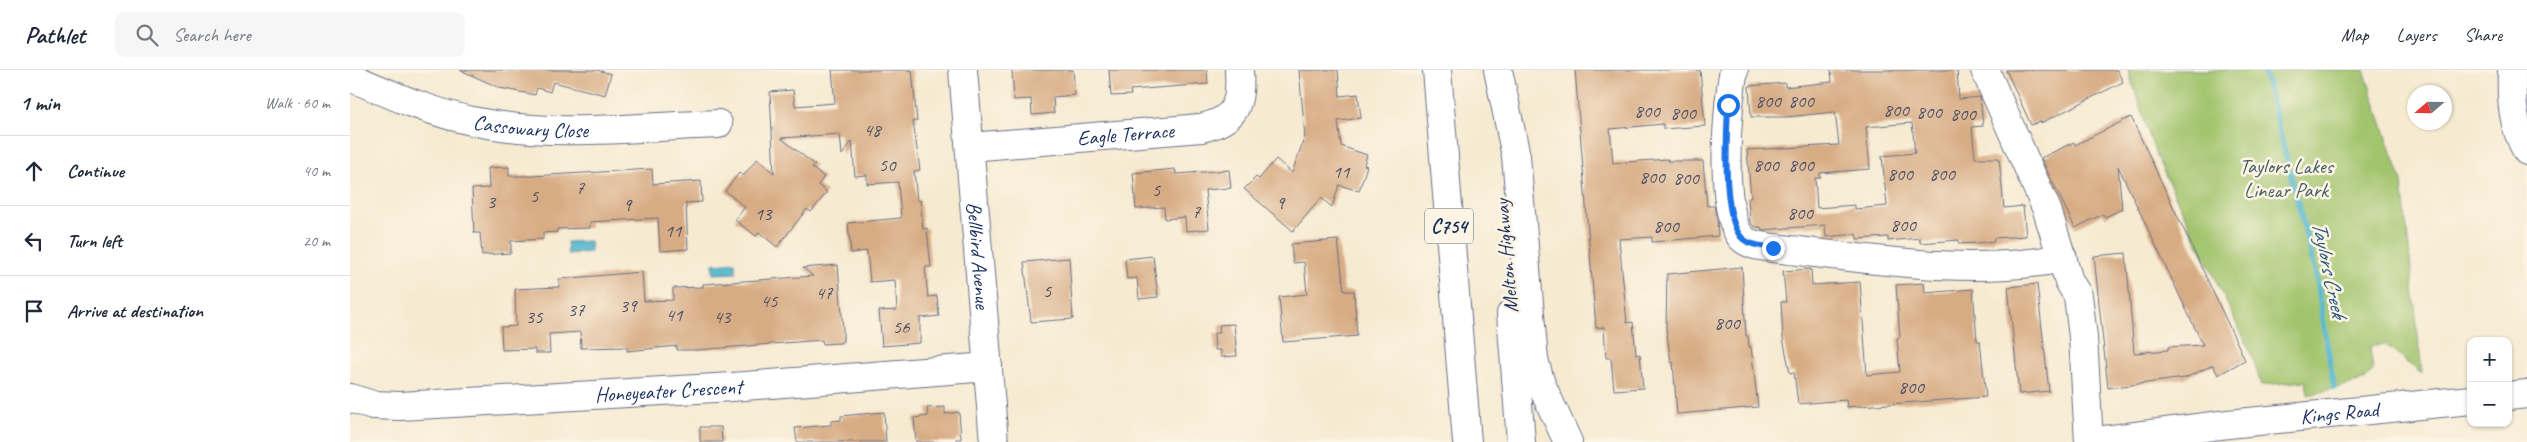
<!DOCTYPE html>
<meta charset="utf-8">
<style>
:root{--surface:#fff;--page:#f6f6f7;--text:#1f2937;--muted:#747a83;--line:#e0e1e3}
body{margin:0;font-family:Caveat,sans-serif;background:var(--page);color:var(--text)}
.controls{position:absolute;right:15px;bottom:15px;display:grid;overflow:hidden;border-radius:10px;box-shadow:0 1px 4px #0004}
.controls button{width:45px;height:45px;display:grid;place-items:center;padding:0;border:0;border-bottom:1px solid var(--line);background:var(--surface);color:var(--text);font:25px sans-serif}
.compass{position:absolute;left:2057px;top:15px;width:45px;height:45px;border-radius:50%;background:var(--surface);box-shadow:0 1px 4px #0004;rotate:250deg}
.stop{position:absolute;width:15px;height:15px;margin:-11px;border:4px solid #1a73e8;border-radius:50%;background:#fff}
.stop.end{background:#1a73e8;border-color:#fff;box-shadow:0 1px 5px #0008}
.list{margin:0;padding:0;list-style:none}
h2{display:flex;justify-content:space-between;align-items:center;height:65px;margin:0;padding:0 20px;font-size:21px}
h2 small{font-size:16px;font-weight:400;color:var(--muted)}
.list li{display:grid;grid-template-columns:32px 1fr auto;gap:15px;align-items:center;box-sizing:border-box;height:70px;padding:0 20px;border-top:1px solid var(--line)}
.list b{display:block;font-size:19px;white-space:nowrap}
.list em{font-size:16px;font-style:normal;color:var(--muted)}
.icon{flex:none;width:28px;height:28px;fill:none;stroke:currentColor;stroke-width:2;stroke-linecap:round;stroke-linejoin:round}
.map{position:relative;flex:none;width:2177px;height:372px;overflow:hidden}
header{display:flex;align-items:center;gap:30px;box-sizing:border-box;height:70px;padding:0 25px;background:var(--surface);border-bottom:1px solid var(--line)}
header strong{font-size:24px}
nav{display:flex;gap:28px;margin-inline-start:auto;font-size:18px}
.search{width:350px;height:45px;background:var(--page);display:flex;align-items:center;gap:12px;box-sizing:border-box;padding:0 18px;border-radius:10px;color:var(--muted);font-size:19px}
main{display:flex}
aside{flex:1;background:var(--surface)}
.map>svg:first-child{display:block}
.green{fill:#a2c46d;stroke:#5e7a66}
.water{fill:#50b6ce;stroke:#367296}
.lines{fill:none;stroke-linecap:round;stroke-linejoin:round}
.stream{stroke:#50b6ce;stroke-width:5.5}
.building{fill:#d7ab83;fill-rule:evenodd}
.minor-casing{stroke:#687086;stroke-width:30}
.major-casing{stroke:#687086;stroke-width:30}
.highway-casing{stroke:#687086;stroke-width:30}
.minor{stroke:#fff;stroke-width:28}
.major{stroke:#fff;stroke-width:28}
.highway{stroke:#fff;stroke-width:28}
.route{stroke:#1a73e8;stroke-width:6}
.labels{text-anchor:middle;stroke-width:5;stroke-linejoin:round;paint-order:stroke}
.number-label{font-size:19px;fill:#4a4e67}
.shield{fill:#fcf5e5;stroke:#5e6a86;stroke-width:1}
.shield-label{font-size:20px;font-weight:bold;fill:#1b2f5e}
.street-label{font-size:21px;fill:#1b2f5e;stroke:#fcf5e5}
.park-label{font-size:21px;fill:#445c62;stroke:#fcf5e5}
.water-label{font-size:22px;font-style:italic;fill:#2b5880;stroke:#fcf5e5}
</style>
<header>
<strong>Pathlet</strong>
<div class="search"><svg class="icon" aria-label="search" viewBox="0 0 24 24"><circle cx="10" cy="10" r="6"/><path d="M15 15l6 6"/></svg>Search here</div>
<nav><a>Map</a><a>Layers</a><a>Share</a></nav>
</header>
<main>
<aside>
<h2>1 min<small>Walk · 60 m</small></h2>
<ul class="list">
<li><svg class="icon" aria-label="ahead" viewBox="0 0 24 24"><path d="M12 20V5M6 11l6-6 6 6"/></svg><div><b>Continue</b></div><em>40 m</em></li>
<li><svg class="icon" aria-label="left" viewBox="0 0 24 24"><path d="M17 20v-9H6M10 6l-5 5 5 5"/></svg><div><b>Turn left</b></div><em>20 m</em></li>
<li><svg class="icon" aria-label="arrive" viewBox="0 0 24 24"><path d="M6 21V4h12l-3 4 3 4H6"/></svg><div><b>Arrive at destination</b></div></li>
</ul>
</aside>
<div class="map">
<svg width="2177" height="372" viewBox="0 0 2177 372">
<rect width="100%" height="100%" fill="#fcf5e5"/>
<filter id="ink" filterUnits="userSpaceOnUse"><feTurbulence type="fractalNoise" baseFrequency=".02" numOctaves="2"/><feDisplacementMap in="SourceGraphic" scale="10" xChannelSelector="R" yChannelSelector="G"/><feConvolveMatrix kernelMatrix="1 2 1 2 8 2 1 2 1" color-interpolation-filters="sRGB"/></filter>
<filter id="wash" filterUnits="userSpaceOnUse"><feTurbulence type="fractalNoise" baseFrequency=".0096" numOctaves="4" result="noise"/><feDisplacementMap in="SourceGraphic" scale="20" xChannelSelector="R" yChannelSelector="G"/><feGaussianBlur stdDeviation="1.12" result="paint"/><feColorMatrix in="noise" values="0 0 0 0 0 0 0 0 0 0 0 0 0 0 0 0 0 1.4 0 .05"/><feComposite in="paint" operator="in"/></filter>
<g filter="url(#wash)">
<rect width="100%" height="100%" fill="#f6ead1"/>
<!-- green -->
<path class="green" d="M1778,0H2014L2052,112L2072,304L2035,274L2020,277L2023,300L2015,310H2009V312L1958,325L1956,311L1911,315L1902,285L1806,86Z"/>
<!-- water -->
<path class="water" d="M240,171L241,182L218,184L217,172Z
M385,192L386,203L363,204V194Z"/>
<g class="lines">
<!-- stream -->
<path class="stream" d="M1914,0L1966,204L1984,318"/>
</g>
<g id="blocks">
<!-- building -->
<path class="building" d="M110,0H247L261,4L255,25L203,12L200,22L187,18L185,25L150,18Z
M482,0H562L567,51H563L570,100L564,101L567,130H570L573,159L577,158L579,179L581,197H575L578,227L587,226L589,246L570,248V273L532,276L529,241L547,240L545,210L520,212L517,181L501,183L498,153L551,148L548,112L517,114V105L505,106L502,71L492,85L490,64L431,68L465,95L462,98L474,107L468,115L477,122L461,142L457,139L427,177L409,162L406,166L385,150L395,137L375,121L389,103L393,106L407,89L424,103L420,22L443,20L445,36L485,33Z
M662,0H723L725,25L703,27L704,43L682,45L681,29L664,30Z
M759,0H857L858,14L780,20L781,25L761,26Z
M949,0H988L990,26L1008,24L1011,48L988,51L991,76L1017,85L1014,95L1017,96L1009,121L989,115L982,137L971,128L943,161L894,119L906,107L909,109L926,89L942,103L955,66Z
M1225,0H1350L1355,56L1313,59V54L1260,59L1263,93L1318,89V91H1353L1357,136H1364L1367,148L1368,166L1302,172V167L1269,169L1277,253L1283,252L1286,285L1290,284L1293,318L1264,320L1261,288H1256L1254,257L1246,258Z
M1481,0H1607L1609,29L1630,27L1633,56L1622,57L1625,88H1649L1654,138L1673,136L1676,166L1644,168V171L1627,173L1609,174V170L1570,173V168L1538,171V167L1507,169L1506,164L1476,167L1475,155L1412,160L1411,157H1404L1400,151L1398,128H1401L1397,80L1489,75L1485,42L1436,47H1401L1399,16L1435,13V17L1482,12ZM1562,53L1565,83L1532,86L1537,136L1505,139V135L1467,138L1465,108H1470V103L1520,99L1516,57Z
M1656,0H1767L1773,12L1691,53V51L1681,55Z
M1781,47L1895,290L1868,305L1863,295L1835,308L1758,318L1744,186L1776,183L1784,283L1818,280V277L1853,275L1768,96L1772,139L1755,147L1753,144L1725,158L1691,88L1724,72L1725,75Z
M159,97V106H182L302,99L303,114L351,111L352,132L336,133L338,179L310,181L308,148L240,152V158L207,159V162L193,163V169L161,171V183L132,185L130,163H124L122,119L139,118L138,98Z
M825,99L826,104L879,100L881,118L855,120L859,159L836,161L835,147L815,149L814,137L786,139L783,103Z
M988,170L994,221H1004L1007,266L933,272L929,227L957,224L954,192L943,193L941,174Z
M803,186L808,227L789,229L787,208L777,209L775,189Z
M719,188L723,249L681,252L674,192Z
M488,195L493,258V271L490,273L473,274L472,270L347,280H327V276L277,281V277L231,278L230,262L199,264L200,283H185V279L152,280L151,257L166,256L165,219L209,217V209L292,202L294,231L323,230V218L353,217V214L463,206L453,198Z
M1392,197L1396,266H1398L1399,277H1401L1408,337L1327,344L1323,292H1321L1316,258L1317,204Z
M1461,199L1462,215L1510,212L1517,305L1550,302L1547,268L1550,267L1546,215L1574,213L1575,223L1623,219L1627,271H1630L1636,327L1497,337L1496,330L1448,334L1444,302L1440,303L1433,268L1431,232H1436L1433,201Z
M1687,214L1699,321L1669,324L1658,217Z
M884,254L887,286L871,287V280H865L864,263H870L869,255Z
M595,337V344L609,342L611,369H606V372H566L564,348L578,346L577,338Z
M534,342L536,372H447L445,358L481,355V351L491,350V346Z
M350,357H371L372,372H350Z"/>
</g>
</g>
<g filter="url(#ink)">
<use href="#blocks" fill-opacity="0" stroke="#687086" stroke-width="1"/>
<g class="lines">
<!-- minor casing -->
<g class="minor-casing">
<g id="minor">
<path id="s1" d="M613,0L644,372"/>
<path d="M1384,0C1377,32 1368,147 1393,169C1401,176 1413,176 1423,178C1514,188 1622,207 1713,188"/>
<path d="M1635,0L1697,140L1719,211L1728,226L1733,267L1739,372"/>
<path d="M2162,0C2161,29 2162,55 2177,81"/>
<path id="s2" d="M0,7C40,24 79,42 122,51C202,68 287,57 368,54"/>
<path id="s3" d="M620,77L851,58C887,50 891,34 889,0"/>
<path id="s4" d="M0,328L23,335L50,336L382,317L638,297"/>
</g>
</g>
<!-- major casing -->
<g class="major-casing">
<g id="major">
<path d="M2158,326L2177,324"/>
<path id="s5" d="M1739,372L1878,354L2121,330"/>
</g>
</g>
<!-- highway casing -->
<g class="highway-casing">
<path id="highway" d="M1087,0L1117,372
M1148,0L1166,86L1184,290L1191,314L1218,372
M1161,244L1171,372"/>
</g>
<!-- minor -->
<use href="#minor" class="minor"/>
<!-- major -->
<use href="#major" class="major"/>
<!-- highway -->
<use href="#highway" class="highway"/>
</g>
</g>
<g class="lines" filter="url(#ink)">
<!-- route -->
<path class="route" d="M1378,35C1377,64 1371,149 1393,169C1401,176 1413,176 1423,178"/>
</g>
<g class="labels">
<!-- number labels -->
<g class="number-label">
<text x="1418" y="37">800</text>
<text x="1451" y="37">800</text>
<text x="1546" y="46">800</text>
<text x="1297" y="47">800</text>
<text x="1579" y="48">800</text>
<text x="1333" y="49">800</text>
<text x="1613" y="50">800</text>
<text x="522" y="66">48</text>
<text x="537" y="101">50</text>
<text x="1416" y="101">800</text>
<text x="1451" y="101">800</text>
<text x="991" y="108">11</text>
<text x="1550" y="110">800</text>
<text x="1592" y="110">800</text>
<text x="1302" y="113">800</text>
<text x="1336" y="114">800</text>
<text x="230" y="124">7</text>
<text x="806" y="126">5</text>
<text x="184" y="132">5</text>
<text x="141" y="138">3</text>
<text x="930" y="139">9</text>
<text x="277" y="141">9</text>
<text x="846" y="148">7</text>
<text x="1450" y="149">800</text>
<text x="413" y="150">13</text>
<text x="1553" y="161">800</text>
<text x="1316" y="162">800</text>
<text x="323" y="167">11</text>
<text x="697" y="227">5</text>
<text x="474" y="229">47</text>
<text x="419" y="237">45</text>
<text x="278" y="242">39</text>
<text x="226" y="246">37</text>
<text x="324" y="251">41</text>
<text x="184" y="253">35</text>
<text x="372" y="253">43</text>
<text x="1377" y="259">800</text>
<text x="551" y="263">56</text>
<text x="1561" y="323">800</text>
</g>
<!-- shield labels -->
<rect class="shield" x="1075" y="138.5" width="48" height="35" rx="4"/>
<g class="shield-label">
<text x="1099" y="163">C754</text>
</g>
<!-- street labels -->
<g class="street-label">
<text dy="7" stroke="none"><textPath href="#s2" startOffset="189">Cassowary Close</textPath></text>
<text dy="7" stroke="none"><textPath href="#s3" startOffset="156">Eagle Terrace</textPath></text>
<text dy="7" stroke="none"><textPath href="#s1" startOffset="186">Bellbird Avenue</textPath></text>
<text transform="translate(1156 186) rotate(-95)" y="7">Melton Highway</text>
<text dy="7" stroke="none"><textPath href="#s4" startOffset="320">Honeyeater Crescent</textPath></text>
<text dy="7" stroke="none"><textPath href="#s5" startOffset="252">Kings Road</textPath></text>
</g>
<!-- park labels -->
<g class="park-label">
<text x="1936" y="103">Taylors Lakes<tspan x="1936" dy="24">Linear Park</tspan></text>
</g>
<!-- water labels -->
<g class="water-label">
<text transform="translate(1980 199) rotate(78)" y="8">Taylors Creek</text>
</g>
</g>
</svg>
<div class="controls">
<button>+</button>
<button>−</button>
</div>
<svg class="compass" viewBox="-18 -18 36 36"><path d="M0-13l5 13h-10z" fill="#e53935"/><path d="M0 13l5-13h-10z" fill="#747a83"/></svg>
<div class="stop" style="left:1378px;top:35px"></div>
<div class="stop end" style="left:1423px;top:178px"></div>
</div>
</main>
